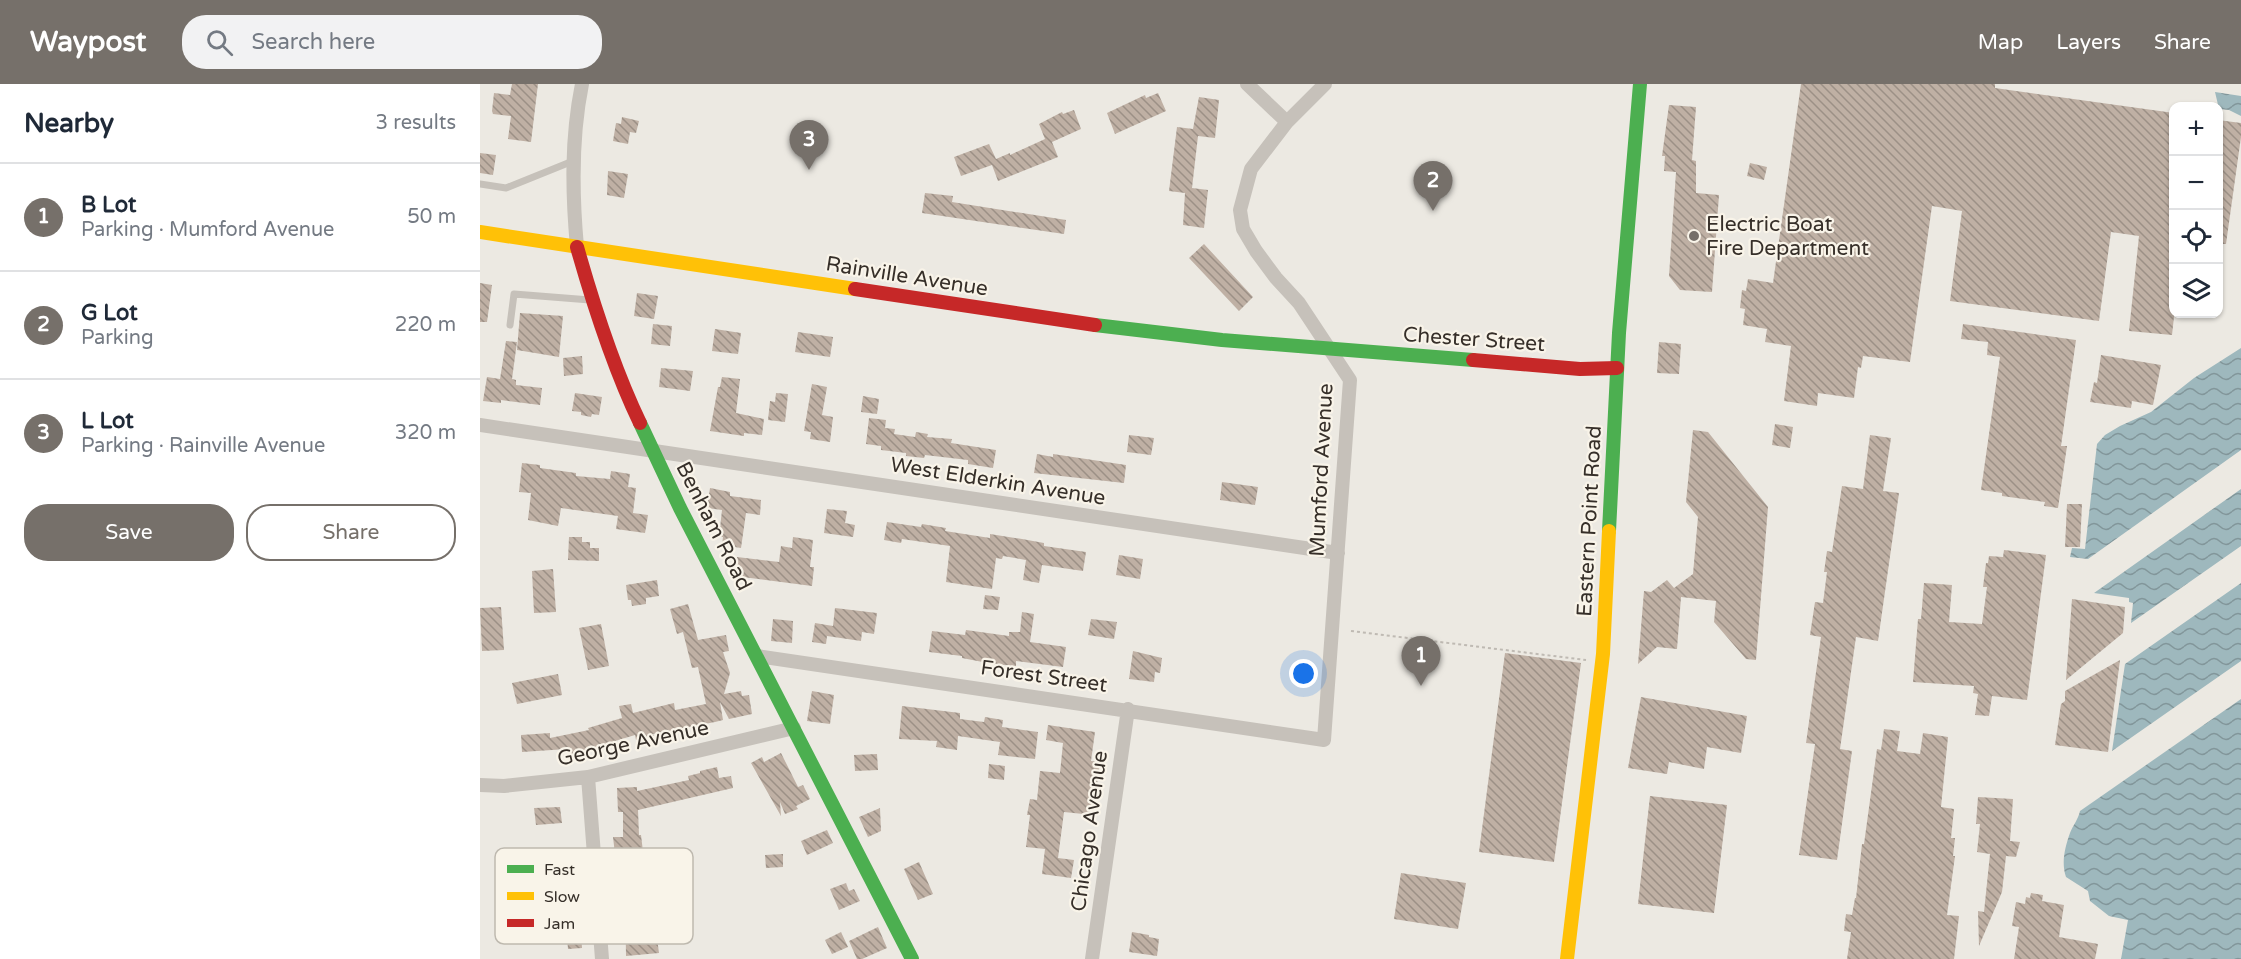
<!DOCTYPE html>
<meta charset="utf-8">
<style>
:root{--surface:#fff;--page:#f2f2f3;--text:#1f2937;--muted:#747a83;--line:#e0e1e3;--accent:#76706a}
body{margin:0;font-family:"Varela Round",sans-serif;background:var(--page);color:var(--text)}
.controls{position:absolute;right:18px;top:18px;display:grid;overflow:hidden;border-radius:12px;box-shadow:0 2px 4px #0004}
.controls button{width:54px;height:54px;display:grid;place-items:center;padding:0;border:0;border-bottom:2px solid var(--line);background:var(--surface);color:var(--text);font:30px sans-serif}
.you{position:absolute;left:824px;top:590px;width:21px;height:21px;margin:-15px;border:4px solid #fff;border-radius:50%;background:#1a73e8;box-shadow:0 0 0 9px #1a73e833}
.badge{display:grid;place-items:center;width:39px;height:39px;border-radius:50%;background:var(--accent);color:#fff;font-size:20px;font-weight:700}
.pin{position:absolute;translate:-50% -50px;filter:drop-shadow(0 2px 3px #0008)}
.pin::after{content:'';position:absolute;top:32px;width:21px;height:18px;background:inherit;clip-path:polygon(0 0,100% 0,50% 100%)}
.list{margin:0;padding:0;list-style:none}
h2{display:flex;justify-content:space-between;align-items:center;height:78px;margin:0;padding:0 24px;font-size:26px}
h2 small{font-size:20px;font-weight:400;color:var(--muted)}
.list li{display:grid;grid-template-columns:39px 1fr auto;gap:18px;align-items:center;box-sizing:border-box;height:108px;padding:0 24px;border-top:2px solid var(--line)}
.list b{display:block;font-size:22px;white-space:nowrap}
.list p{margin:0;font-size:20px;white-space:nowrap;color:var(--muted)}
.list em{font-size:20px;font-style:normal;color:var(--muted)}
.actions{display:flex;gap:12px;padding:18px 24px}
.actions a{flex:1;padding:14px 0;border:2px solid var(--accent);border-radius:24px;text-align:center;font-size:21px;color:var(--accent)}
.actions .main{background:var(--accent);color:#fff}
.icon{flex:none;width:33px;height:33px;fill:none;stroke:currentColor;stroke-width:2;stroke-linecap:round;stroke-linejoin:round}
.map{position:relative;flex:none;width:1761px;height:875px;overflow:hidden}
header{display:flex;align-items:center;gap:36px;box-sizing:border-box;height:84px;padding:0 30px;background:var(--accent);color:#fff}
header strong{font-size:28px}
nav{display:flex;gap:33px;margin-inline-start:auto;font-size:21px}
.search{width:420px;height:54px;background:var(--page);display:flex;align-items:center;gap:15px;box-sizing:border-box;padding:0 21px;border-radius:24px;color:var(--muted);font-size:22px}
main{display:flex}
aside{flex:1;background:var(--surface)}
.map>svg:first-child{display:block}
.water{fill:url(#water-waves)}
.building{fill:url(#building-back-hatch)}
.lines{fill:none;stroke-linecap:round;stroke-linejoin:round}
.path{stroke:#bfbab3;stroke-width:2;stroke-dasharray:3 3;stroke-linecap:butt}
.lane{stroke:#c6c1ba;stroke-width:7}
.street{stroke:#c6c1ba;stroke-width:14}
.fast{stroke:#4caf50;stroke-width:14}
.slow{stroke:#ffc107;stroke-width:14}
.jam{stroke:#c62828;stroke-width:14}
.poi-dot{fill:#76706a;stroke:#f9f4e9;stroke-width:2}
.labels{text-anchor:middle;stroke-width:4.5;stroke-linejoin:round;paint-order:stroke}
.poi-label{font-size:21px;fill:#362f29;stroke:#f9f4e9;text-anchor:start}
.street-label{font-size:21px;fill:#362f29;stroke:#f9f4e9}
.key{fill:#f9f4e9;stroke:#beb9af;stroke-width:1.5}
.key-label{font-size:16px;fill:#362f29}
</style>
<header>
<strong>Waypost</strong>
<div class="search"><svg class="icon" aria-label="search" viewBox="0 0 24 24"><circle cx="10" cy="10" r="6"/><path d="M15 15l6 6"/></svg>Search here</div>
<nav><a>Map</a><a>Layers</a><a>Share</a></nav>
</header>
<main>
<aside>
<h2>Nearby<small>3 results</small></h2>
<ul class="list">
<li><span class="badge">1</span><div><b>B Lot</b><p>Parking · Mumford Avenue</p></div><em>50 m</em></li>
<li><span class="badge">2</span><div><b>G Lot</b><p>Parking</p></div><em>220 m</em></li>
<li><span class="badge">3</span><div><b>L Lot</b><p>Parking · Rainville Avenue</p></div><em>320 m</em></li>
</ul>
<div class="actions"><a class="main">Save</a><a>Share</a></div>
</aside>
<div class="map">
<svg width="1761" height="875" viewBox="0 0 1761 875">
<defs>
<pattern id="water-waves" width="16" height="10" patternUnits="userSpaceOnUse" patternTransform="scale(1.5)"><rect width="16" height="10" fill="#9eb8bd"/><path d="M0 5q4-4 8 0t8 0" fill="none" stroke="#82969a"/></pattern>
<pattern id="building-back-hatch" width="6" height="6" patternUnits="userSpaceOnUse" patternTransform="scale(1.5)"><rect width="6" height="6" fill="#bfb0a4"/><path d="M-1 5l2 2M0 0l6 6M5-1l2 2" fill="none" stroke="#9c9086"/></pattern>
</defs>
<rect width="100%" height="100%" fill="#ece9e2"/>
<!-- water -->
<path class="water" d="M1735,8L1761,12V32L1749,26L1739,25Z
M1761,264V366L1608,475L1590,473L1592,464L1605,465L1617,360L1625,351L1640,342L1671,328L1714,294Z
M1761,405V462L1651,539L1653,519L1649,518V514L1614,509Z
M1761,499V577L1632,667L1645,580Z
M1761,615V875H1641L1648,836L1629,832L1610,817L1608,807L1586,793C1581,779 1585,763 1590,749C1593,741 1598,736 1600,727Z"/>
<!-- building -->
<path class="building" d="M32,0H58L51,58L28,55L31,32L13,30L12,27L14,9L30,11Z
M1321,0H1515V4L1694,29V233L1692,251L1649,247L1659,152L1631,148L1619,237L1470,217L1482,127L1452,122L1430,278L1383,272L1381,284L1378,283L1374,314L1338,309L1337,322L1304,317L1311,262L1285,258L1287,245L1263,241L1265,225L1260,224L1262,206L1266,207L1268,195L1293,199Z
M678,9L686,27L635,50L627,29L665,11L666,14Z
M719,13L739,16L735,54L718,52L712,104L728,106L724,144L703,141L705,109L689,107L697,43L713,45Z
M1189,21L1216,23L1212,76L1216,77V109L1239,111L1232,208L1200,206L1189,192L1196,88L1184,87L1185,72H1182Z
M594,26L601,45L572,58L578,73L518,97L512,81L481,92L474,73L509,60L516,75L530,69V71L565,55L559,40L582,28L583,30Z
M142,33L159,37L156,49L150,48L148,60L133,57L136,39L141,40Z
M1738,36L1761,39V53L1746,160H1738Z
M0,69L16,71L13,91L0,89Z
M1270,79L1287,83L1284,96L1267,92Z
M128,87L148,90L144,114L127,111Z
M445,109L473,112L472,118L586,136L584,150L442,129Z
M724,160L773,213L759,227L709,174Z
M0,199L12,201L7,238H0Z
M157,209L178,212L174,235L154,232Z
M40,229L83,232L79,273L37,266Z
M173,240L192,242L190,262L171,260Z
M1483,240L1596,256L1581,362H1587L1578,424L1564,422L1565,418L1522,412V409L1501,406L1520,273L1507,271L1508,258L1481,255Z
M235,245L261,249L258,270L232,267Z
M318,248L353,253L350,273L315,268Z
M26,257L37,258L32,295L36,296V301L62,304L60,321L21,316V319L3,317L7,293L20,295Z
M1179,258L1201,260L1199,290L1177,289Z
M1621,271L1681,281L1673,321L1652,317L1651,324L1610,318L1614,298L1617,299Z
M102,272L103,290L84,292L83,274Z
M181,284L213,287L210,307L179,303Z
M242,293L260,295L256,329L284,335L282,351L264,349V352L230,347L238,303H240Z
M332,300L347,303L342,331L353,333L350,358L330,355L331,348L324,347Z
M95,309L122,313L119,331L112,330L111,333L101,331V328L92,327Z
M296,309L308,310L305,338L288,336L290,317L295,318Z
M383,312L399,315L397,330L381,328Z
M389,334L406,336L405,344L415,345L414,350L435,353L436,348L448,350L447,353L472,355L471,359L516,366L513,384L488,380V376L445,371L444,374L426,372V369L401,366V362L386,360Z
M1295,340L1313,343L1310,364L1292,361Z
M1213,346L1228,348L1288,423L1276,576L1266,575L1234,538L1236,517L1201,513L1197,565L1177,563L1158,580L1164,507L1171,508L1187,496L1194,504L1213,490L1218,433L1206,418Z
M649,351L674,354L671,371L647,368Z
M1390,351L1411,354L1403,407L1419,409L1398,557L1376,553L1360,665L1372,667L1357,776L1319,771L1335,660L1326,659L1341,553L1330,551L1335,518L1343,519L1347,488H1344L1347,467L1352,468L1362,402L1383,405Z
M557,370L573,373V370L646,381L644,399L554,389Z
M42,379L60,381V384L96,389V392L130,395L131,387L150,390L148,403L156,404L153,429L168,431L165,449L136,445L138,432L81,424L78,442L48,436L51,409L39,408Z
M742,398L778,403L775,421L740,416Z
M230,404L250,408V412L281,416L280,431L266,429L261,464L242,461L243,453H239L242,426L227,424Z
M1587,420H1602L1600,463H1585Z
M347,425L367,427L365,439L375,441L373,453L344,449Z
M407,438L441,443L442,440L466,444L465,447L510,454V450L542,455L564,459V462L606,468L603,487L562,481L559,499L543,496L546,476L523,472L522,475L516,474L512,505L466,498L470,462L422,455L421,459L404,456Z
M89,453H102V458H110V464H119V477L88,476Z
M313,453L333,456L330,483H334L332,502L255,492L257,473L299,478L301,462L312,464Z
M1524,466L1566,471L1547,616L1512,612L1509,632L1495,631L1498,610L1493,609L1494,602L1433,598L1438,535H1441L1444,499L1472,501L1469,538L1502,540L1507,503H1503L1506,479H1508L1509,472L1523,473Z
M639,471L663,475L660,495L636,491Z
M73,485L76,528L54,529L52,487Z
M177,496L179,512L166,514V520L152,522L151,516H148L146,501Z
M505,511L520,513L518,526L503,525Z
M1592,515L1645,523L1643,549L1586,596Z
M208,520L218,556L246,551L249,567L243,568L250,589L244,610L261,607L262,612L269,611L272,630L249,635L240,618L243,636L235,638L173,650L174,652L156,656L155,651L102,667L103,670L89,673L87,665L42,668L41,651L70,649V654L109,646L108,644L142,634L139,622L151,620L153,629L194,619L195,626L226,620L218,583L212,584L203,548L197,550L190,525Z
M21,523L24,566L2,567L0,524Z
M355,524L397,529L394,550L382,548L381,557L347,552L346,560L332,558L335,539L353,542Z
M542,528L554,530L550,558L586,563L583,583L536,577V582L513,580L482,574V572L449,568L452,547L485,551L486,546L529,552V548H540Z
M293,535L313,537L312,559L291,557Z
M611,535L637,538L634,555L608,551Z
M121,540L129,582L108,586L99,544Z
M653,567L682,574L680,589L675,588L674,598L649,595Z
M1025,569L1101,579L1074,778L999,768Z
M1640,576L1628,668L1575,661L1581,620L1585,617V607Z
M78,590L82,611L37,620L32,599Z
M332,607L354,611L350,640L327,637Z
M1161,613L1267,632L1261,669L1227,663L1224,685L1189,678L1187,690L1148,684Z
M422,622L480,629V635L504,638L505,633L523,636L522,643L558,648L555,675L518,671L520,658L478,652L477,666L456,663L457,657L419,655Z
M568,641L615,648L611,677L620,678L613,731L584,728L578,774L594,776L591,794L562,790L565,765L546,763L550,731H547L550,715L557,716L560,687L580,689L583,659L566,656Z
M1404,645L1420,647L1417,667L1440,670L1443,649L1468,653L1461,723L1474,725L1471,754H1475L1473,772H1475L1467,831L1479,832L1474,875H1367L1371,848L1364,847L1366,830L1372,831L1375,814H1376L1382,760H1384L1397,665L1401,666Z
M301,669L318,703L323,701L330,715L316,722L318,725L305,730L300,718L301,732L271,679L282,673L284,678Z
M397,670L398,686L375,687L374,671Z
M509,680L525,682L524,696L508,694Z
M237,683L239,694L251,692L253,704L158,726L159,751H161L164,776L179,775L180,815H162V849L176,847L179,869L146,872L145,804H139L138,770H135L133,753H143V728H138L137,704L157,703V707L209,696L208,692L220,689V687Z
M1170,712L1247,721L1234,829L1158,820Z
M1498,713L1533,715L1530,757L1540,758L1536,773L1526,772L1522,808L1499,862L1498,827L1504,828L1510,770L1497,768L1500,740H1496Z
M80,723L82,739L56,741L54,724Z
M400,724L401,747L388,753L379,733Z
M347,746L353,759L327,771L321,757Z
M303,770V783L286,784L285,771Z
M439,778L453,810L438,816L424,785Z
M921,789L986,799L978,845L914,835Z
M92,790L94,822H99L102,864L88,865L86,840L69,842L68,829L44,831L43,819L37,820L35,809L41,808V802L63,801V792Z
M366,799L369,807L374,805L380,817L359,826L350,805Z
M1551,809L1563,811L1562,817L1584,821L1579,853L1618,860L1615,875H1534L1539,843L1532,842L1536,818L1545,820L1546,813L1550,814Z
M398,843L407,864L382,875H377L369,857Z
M361,848L368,863L352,870L345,856Z
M652,848L669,851V853L679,855L677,872L649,868Z"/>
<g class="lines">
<!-- path -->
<path class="path" d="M871,547L1106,576"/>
<!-- lane -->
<path class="lane" d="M0,100L26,104L93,77
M30,241L34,210L110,216"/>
<!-- street -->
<path class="street" d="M767,0L807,38
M97,163C92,108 91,54 102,0
M0,341L858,469
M277,572L844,656L870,296L819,219L796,194L776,167L763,145L760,126L771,85L807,38L845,0
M108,693L122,875
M0,701L24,702L108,693L314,644
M612,875L648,625"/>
<!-- fast -->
<path class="fast" d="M615,241L742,256L993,276
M160,339L200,424L432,875
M1129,447L1139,249L1160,0"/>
<!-- slow -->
<path class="slow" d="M0,148L375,205
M1087,875L1123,570L1129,447"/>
<!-- jam -->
<path class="jam" d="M97,163C114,223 133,283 160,339
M375,205L615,241
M993,276L1100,285L1137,284"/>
</g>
<!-- markers -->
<circle class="poi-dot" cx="1214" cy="152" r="6"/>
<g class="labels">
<!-- poi labels -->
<g class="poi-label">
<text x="1226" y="147">Electric Boat<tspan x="1226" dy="24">Fire Department</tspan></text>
</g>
<!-- street labels -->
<g class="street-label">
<text transform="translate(427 192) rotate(9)" y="7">Rainville Avenue</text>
<text transform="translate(994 255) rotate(4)" y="7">Chester Street</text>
<text transform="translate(841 386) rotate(-87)" y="7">Mumford Avenue</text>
<text transform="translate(518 397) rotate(9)" y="7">West Elderkin Avenue</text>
<text transform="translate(1109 437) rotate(-87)" y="7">Eastern Point Road</text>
<text transform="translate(234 442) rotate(63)" y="7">Benham Road</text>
<text transform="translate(564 592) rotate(8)" y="7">Forest Street</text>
<text transform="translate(153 659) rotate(-12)" y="7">George Avenue</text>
<text transform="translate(609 747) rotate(-82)" y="7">Chicago Avenue</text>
</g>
</g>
<!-- legend -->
<rect x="15" y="764" width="198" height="96" rx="9" class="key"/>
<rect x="27" y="781" width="27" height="8" fill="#4caf50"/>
<rect x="27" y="808" width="27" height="8" fill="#ffc107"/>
<rect x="27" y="835" width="27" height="8" fill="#c62828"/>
<g class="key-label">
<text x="64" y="791">Fast</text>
<text x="64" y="818">Slow</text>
<text x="64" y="845">Jam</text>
</g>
</svg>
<div class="controls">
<button>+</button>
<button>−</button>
<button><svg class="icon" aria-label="locate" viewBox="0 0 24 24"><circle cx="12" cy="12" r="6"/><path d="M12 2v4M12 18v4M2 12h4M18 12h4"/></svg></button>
<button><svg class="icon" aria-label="layers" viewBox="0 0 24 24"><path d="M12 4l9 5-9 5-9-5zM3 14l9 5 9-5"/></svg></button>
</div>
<div class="you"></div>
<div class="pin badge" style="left:941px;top:602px">1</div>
<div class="pin badge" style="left:953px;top:127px">2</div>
<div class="pin badge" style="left:329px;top:86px">3</div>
</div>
</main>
